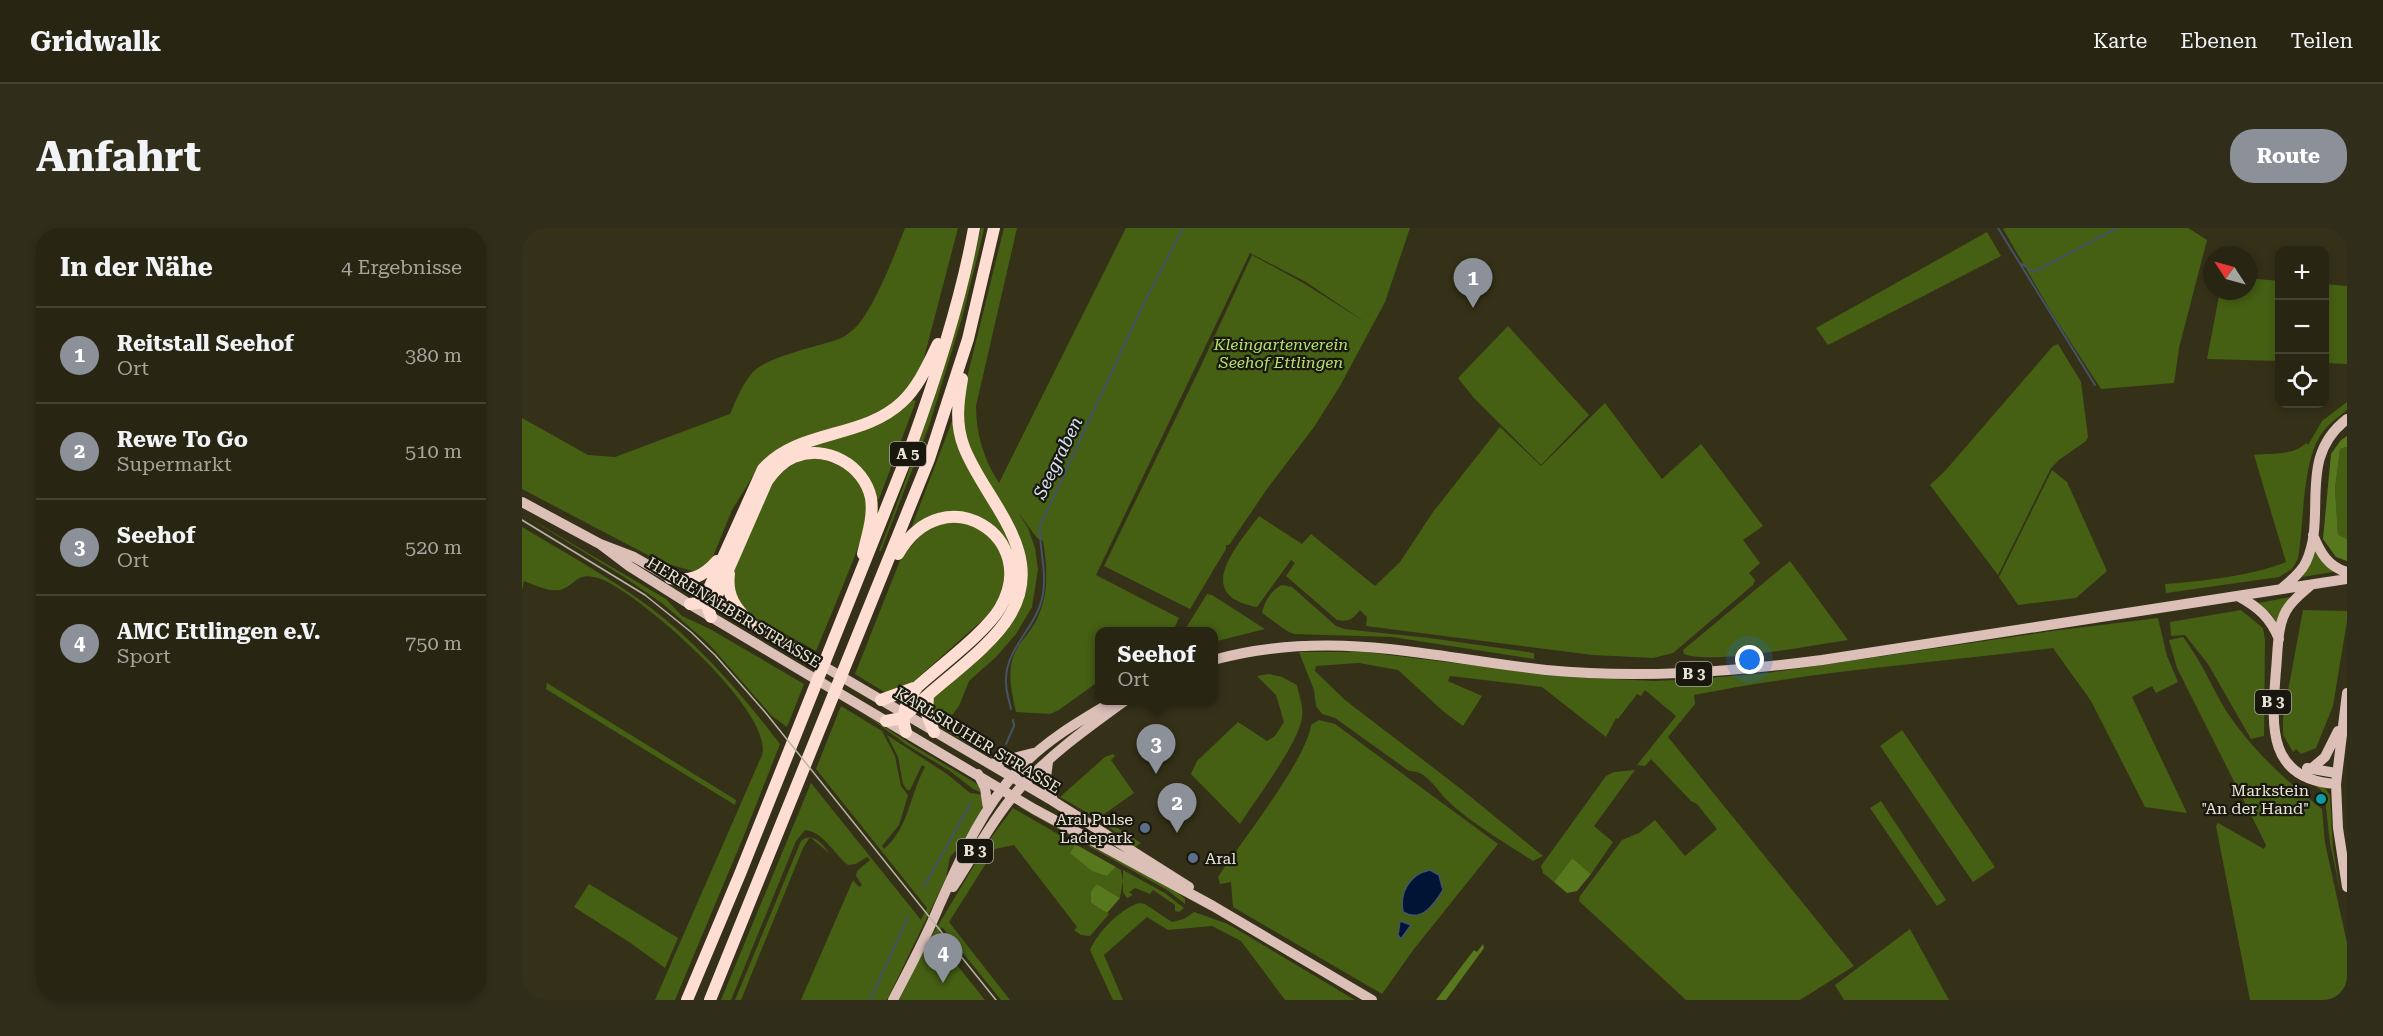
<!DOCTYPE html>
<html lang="de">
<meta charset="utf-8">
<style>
:root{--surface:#282512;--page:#302d1b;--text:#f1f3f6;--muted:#a5a59f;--line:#444232;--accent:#8c9099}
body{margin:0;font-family:"Roboto Serif",serif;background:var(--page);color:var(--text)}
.controls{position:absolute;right:18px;top:18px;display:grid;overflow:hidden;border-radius:12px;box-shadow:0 3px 9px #0003}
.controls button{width:54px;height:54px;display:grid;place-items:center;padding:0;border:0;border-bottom:2px solid var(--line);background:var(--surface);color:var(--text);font:30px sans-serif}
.compass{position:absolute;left:1681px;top:18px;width:54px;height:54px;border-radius:50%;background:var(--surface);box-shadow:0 3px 9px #0003;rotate:306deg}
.you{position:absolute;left:1228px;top:432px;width:21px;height:21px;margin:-15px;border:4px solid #fff;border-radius:50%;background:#1a73e8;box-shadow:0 0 0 9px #1a73e833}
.badge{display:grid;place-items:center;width:39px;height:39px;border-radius:50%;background:var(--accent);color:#fff;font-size:20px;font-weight:700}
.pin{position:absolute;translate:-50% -50px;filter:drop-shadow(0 2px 3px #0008)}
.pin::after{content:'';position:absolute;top:32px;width:21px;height:18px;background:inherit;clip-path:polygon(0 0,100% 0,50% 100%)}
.popup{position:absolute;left:573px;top:399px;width:123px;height:78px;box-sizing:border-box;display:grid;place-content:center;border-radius:12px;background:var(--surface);filter:drop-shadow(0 2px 4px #0005);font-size:20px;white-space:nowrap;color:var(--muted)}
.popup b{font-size:22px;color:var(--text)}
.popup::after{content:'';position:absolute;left:50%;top:100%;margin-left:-12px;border:12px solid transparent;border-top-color:var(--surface)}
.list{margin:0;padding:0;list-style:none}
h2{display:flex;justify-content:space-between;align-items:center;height:78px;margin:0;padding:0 24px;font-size:26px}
h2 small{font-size:20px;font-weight:400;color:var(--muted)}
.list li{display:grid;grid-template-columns:39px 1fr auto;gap:18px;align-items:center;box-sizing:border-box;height:96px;padding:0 24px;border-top:2px solid var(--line)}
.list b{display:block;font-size:22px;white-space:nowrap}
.list p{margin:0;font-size:20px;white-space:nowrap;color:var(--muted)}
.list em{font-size:20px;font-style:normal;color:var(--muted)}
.icon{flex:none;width:33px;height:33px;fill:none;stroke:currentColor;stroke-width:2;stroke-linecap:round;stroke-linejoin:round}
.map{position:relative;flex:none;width:1825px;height:772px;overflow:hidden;border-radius:24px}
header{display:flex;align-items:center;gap:36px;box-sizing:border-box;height:84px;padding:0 30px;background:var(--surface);border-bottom:2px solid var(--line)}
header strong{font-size:28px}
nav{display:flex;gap:33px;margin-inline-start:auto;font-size:21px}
.intro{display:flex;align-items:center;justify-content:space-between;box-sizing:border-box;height:144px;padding:0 36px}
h1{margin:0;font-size:42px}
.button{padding:15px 27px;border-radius:24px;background:var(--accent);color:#fff;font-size:21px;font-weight:700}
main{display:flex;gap:36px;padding:0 36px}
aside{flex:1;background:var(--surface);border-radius:24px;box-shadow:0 3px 9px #0003}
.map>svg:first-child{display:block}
.green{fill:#455f13}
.forest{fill:#58781e}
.water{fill:#001536;stroke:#455366;stroke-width:1.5}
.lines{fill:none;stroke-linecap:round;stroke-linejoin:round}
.stream{stroke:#455366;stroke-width:2}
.major{stroke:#dcc0b8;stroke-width:10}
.highway{stroke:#feddd3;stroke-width:12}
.tram{stroke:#b9b6a4;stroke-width:1.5}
.culture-dot{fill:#0f9aa8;stroke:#1a180e;stroke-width:2}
.service-dot{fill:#5c6f8a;stroke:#1a180e;stroke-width:2}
.labels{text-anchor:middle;stroke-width:4.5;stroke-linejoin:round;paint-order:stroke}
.shield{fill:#1a180e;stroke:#aaa89a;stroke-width:1.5}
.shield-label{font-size:15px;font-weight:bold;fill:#e7e5d6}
.park-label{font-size:16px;font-style:italic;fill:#b4e16f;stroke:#1a180e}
.street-label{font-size:16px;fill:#e7e5d6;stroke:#1a180e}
.poi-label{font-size:16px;fill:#e7e5d6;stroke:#1a180e;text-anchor:end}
.water-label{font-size:18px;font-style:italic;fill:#d7e5f8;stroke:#1a180e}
</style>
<header>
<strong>Gridwalk</strong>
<nav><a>Karte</a><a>Ebenen</a><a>Teilen</a></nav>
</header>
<div class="intro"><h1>Anfahrt</h1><a class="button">Route</a></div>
<main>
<aside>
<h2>In der Nähe<small>4 Ergebnisse</small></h2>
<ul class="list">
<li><span class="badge">1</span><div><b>Reitstall Seehof</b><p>Ort</p></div><em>380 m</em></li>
<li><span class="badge">2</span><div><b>Rewe To Go</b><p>Supermarkt</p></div><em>510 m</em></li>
<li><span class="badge">3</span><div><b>Seehof</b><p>Ort</p></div><em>520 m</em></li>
<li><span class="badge">4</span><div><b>AMC Ettlingen e.V.</b><p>Sport</p></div><em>750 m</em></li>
</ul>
</aside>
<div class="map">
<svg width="1825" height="772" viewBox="0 0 1825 772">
<rect width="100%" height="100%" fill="#353118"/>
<!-- green -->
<path class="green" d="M383,0H436L398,145L370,177L236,240L210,282L190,331L174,344L139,334L0,261V190L66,227L93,229L208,186C214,172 220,157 230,145C241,132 280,122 297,117C307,114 319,112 327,105C349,91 373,25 383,0Z
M459,0H462L458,18L440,90L407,198L359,323H357C398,217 434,111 459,0Z
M482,0H495L454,178C454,206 462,232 477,255L604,0H888L863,74L818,158L792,199L745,261L707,317H704V321L668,381L582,338L677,142L730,27L783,56L843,94L784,54L728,25L574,347L657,390L651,403L577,404V453L537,482L528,486L494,484C489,461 483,439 497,417C504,407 513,398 517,386C527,364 525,336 521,313L515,310L496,284L506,300L513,320L516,341L510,379L494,406L474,429L447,453L437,478L422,498L473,529L467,528L414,497L409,475L411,470L481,405L503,346L442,204L441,166Z
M1483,0H1666L1685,12L1657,120L1652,155L1579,161L1531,87L1481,1Z
M1465,4L1479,28L1306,117L1294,100Z
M1726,50L1757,53V133L1685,131L1698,63H1726Z
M1802,56L1825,58V136L1803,135Z
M986,98L1067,187L1019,237L951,169L936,150Z
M1536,116L1559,154L1566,209L1564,213L1537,232L1529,240L1476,347L1408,257L1423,243L1531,118Z
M391,172L394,173L357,271H354L324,229L260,232L262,229L367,188Z
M1825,174V182C1815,190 1805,197 1798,208C1780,237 1782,296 1776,331L1770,341L1757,349L1644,365L1643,356C1675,354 1734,347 1764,334L1732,227C1749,225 1771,228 1784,215L1786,217L1800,193Z
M1083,175L1140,251L1179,216L1241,298L1221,312L1238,335L1227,345L1233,352L1231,357L1151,425L1131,430L1071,427L844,398L845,389L838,382C830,392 827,394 815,392L764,348L773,335L769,332L735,379C669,367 716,317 737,288L780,316L789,306L853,358L878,334L911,284L978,199L1019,238Z
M432,188C437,222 454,249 471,279C531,382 464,406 397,471L395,469C419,447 469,410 484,383C504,347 486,290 442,285C421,282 407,290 390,298Z
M1825,219V311L1816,308L1813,261L1818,221Z
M294,230C367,247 345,299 324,350C314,375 304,399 294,423L223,384L211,368L209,350L245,262L257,245L279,232Z
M1530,242L1545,254L1585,343L1554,370L1496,377L1477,349Z
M0,286L144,371L160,388L188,401L282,456L265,499L250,488L187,416L141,376L102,349Z
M429,293C434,294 442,294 447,296C469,303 487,329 483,352C481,365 472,379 464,389L383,461L364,465L333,446L379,330L404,301Z
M0,299C42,324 85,348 125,377C177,416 219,465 258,516L223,605L153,772H133L240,527C253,484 117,365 79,351C54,342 55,357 38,362C26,364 13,357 2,353L0,363Z
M1792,321L1811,344L1780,349Z
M1268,333L1326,412C1293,417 1187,437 1162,426L1161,422Z
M760,357L770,359L814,398L822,401L908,410L1012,425V431L870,409L772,406L765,403L740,385C742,374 750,361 760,357Z
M685,366L690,367L743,401L691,414V404L662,403Z
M1768,369L1756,398L1749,386L1736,375Z
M1719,382L1741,400L1743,412L1742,508L1729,511L1686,436L1663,407L1649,408L1648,394Z
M1781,382L1825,383V393L1811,478L1794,520L1779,526L1774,521L1771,524L1761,507V490Z
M1636,390L1645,428L1656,454L1634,465L1630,458L1610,469L1665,585L1623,579L1569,473L1531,420C1411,435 1291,443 1172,467L1173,476L1146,509L1332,738L1278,772H1164L1057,673L1058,668L1100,612L1117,605L1133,592L1163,628L1195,601L1175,576L1169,573L1129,531L1123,538L1115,537L1154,488L1123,462L1119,468L1115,466L1096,491L1094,490L1084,509L1020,459L928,448L926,453L960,468L941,498L922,484L876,442L837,435L794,438L793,443L823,472L939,561L1021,628L1011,633C985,616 944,592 923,570C913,559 903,542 887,543L813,490L800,486L794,478L792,462L777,424H843L1048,449L1132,453L1174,451L1245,445L1530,403Z
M1661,409C1678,431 1689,457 1703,481C1729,521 1763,552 1800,581L1803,615L1825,715V772H1728L1694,598L1696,595L1742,621L1744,617L1655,440L1647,412Z
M747,446L760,449L775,457C777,468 782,479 780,490C776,516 734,571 718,596L669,546L675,533L716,494L745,513L753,508L762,494L754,467L735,448Z
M25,455L214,572L213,577L24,461Z
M319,478L360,503L373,528L379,558L386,567L377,597L360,618L362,621C387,600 388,566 403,539L400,537L388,562H385L381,556L376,529L365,507L425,546L448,565L462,567L459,583L438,618L428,629L424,650L365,772H279L331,652L337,659L340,657L334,648L335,643L348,632L345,629L334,636L326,637C313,627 301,603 283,602L274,613L209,772H199L289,555L399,692L405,680L294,541Z
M341,485L387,515L452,554L458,559V564L451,561L428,543L385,517Z
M797,492L813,496L976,616L892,721L860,766L711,679L709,654L698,656L696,649C717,617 785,531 789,497Z
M1380,502L1473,639L1451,654L1358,518Z
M591,526L593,528L589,532L612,565L578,589L619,615L613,619L576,591L538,569L583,529Z
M1113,542L1072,598L1091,614L1069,646L1050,630L1032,654L1021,645L1019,638L1084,548L1092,544Z
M1792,557L1803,560L1808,567L1811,620L1819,667L1808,615L1803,571L1799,562Z
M1359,573L1424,672L1415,678L1348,580Z
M497,579H502L563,615L653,662L663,671V676L645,662Z
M491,580L553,616L548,625L585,648L594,639L599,642L601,653L598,670L575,656L569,675L587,686L568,708L559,707L552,702L555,699L492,617L473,621L427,694L488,772H479L420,699L414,711L463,772H377L409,709L462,621L470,614L469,610Z
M288,609L281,620L219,772H213L279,613C290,603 301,616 308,626Z
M601,642L643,665L662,680L657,684L653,683V677L631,662L628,666L613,660L607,664L611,667L605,670L601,664Z
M67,656L156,710L143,740L110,716L52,679Z
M617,675L623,676L650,694L662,691L672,684L706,696L833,772H763L719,713L690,698L646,702L625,689L582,727L601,772H591L568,722C576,704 598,681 617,675Z
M1388,701L1427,772H1322L1313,757Z"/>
<!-- forest -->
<path class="forest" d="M1825,208V219L1818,221L1813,261L1816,307L1825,311V333L1814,329L1801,311L1809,226L1819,212Z
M553,616L594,639L585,648L570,643L548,625Z
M1050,630L1069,646L1055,663L1045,665L1032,654Z
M575,656L598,670L585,685L569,675V664Z
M961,716L962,720L924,772H914L952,722L955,724Z"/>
<!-- water -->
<path class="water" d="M908,642L917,647L921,662C912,677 899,695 881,684C877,664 888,646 908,642Z
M878,693L889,697L879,711L876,707Z"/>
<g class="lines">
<!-- stream -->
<path class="stream" d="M1476,0L1573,157
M1498,35L1512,44L1595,0
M489,481C487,471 483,461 484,450C485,420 513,400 520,371C526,346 517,322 518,298L620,79L661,0
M484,516L492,498L491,492
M401,660L449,575
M348,772L386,689"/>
<!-- major -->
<path class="major" d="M0,274L78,316L112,329L228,395L531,573L667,659
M1791,307C1798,324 1806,339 1825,344
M78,316L107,338L164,374L512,581L691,678L850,772
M1789,357C1780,365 1770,372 1764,383C1755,399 1756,423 1754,442C1750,495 1743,551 1814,556
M1759,361C1768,353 1779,345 1784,334C1806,287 1774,230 1825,191
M1716,368C1736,379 1748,389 1757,411
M691,432C808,400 908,429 1024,442C1117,451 1207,444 1300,432L1825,351
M1825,465L1814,556L1816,600L1825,659
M526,534L524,549L531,573
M468,536L511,525
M1785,540L1814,545
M1789,541L1803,529L1816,503
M456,546L463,560L466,581
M431,659C451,629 468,595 492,567C523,530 565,500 604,472
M371,772C387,741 404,710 417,678C439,629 460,580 497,541C524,512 559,492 593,472"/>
<!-- highway -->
<path class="highway" d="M376,326C422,246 520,310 478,380C464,404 418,438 396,458C384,474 378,485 384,504
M207,346C204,368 214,380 228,395
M148,350C168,354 181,349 195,333
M168,376L184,374L196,365L245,253C252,243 260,234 272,229C304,216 342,237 349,270C352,289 345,308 341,326
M189,389L184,374L185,365L241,241C277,201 341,211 380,174C397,158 406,136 416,116
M359,472L392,460
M364,493L380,490L406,467
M412,504L405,486L406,467C431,445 472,415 488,387C526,324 462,272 442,219C433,196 436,174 440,151
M165,772L218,646L389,218C414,149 439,73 452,0
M188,772L407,231L446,111L472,0"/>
<!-- tram -->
<path class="tram" d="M0,292L123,367L169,404L193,427L243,484L474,772"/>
</g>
<!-- markers -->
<circle class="culture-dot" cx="1799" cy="571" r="6"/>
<g class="service-dot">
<circle cx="623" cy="600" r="6"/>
<circle cx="671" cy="630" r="6"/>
</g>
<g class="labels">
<!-- shield labels -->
<g class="shield">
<rect x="368" y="214" width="36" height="24" rx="4.5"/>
<rect x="1154" y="434" width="36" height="24" rx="4.5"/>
<rect x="1733" y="462" width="36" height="24" rx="4.5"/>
<rect x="435" y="611" width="36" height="24" rx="4.5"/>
</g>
<g class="shield-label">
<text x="386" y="231">A 5</text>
<text x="1172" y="451">B 3</text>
<text x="1751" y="479">B 3</text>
<text x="453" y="628">B 3</text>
</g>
<!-- park labels -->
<g class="park-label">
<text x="759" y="122">Kleingartenverein<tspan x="759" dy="18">Seehof Ettlingen</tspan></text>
</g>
<!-- street labels -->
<g class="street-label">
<text transform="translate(212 384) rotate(31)" y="6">HERRENALBER STRASSE</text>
<text transform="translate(456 512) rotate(31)" y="6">KARLSRUHER STRASSE</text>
</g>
<!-- poi labels -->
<g class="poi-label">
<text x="1787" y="568">Markstein<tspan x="1787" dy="18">"An der Hand"</tspan></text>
<text x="611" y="597">Aral Pulse<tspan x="611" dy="18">Ladepark</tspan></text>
<text x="683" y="636" text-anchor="start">Aral</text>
</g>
<!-- water labels -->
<g class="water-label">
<text transform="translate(536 230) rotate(-64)" y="6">Seegraben</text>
</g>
</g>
</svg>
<div class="controls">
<button>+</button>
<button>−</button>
<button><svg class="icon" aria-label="locate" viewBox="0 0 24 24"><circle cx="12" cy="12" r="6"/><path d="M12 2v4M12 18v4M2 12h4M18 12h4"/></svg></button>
</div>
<svg class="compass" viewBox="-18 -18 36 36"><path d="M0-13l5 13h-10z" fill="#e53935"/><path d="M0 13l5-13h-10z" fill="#a5a59f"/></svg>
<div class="you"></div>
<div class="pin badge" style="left:951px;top:80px">1</div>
<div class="pin badge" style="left:655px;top:605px">2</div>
<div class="pin badge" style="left:634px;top:546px">3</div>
<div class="popup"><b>Seehof</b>Ort</div>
<div class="pin badge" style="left:421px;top:755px">4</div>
</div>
</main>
